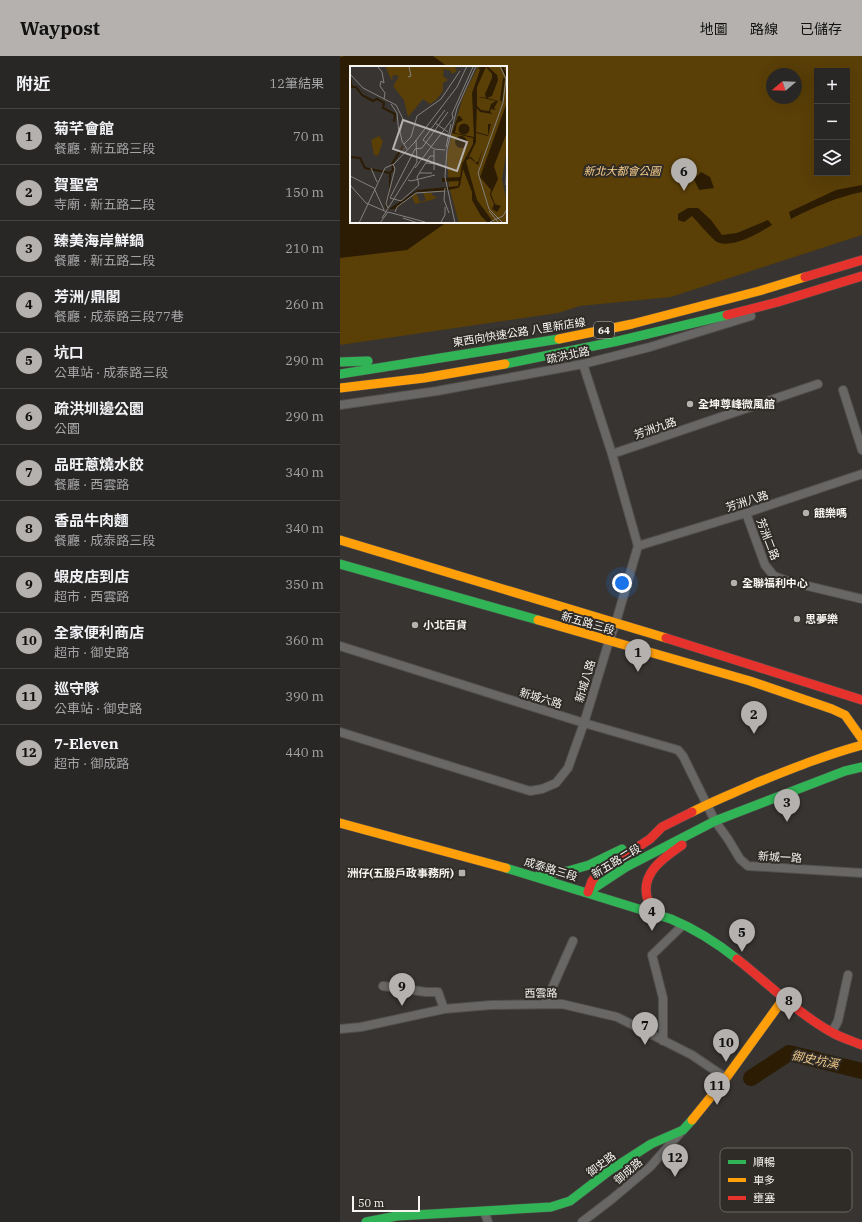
<!DOCTYPE html>
<html lang="zh-TW">
<meta charset="utf-8">
<style>
:root{--surface:#292725;--page:#312f2d;--text:#f1f3f6;--muted:#a5a5a7;--line:#454442;--accent:#b4b1ae}
body{margin:0;font-family:"IBM Plex Serif","Noto Sans TC",serif;background:var(--page);color:var(--text)}
.controls{position:absolute;right:12px;top:12px;display:grid;overflow:hidden;border-radius:0px;box-shadow:0 4px 16px #0002}
.controls button{width:36px;height:36px;display:grid;place-items:center;padding:0;border:0;border-bottom:1px solid var(--line);background:var(--surface);color:var(--text);font:20px sans-serif}
.compass{position:absolute;left:426px;top:12px;width:36px;height:36px;border-radius:50%;background:var(--surface);box-shadow:0 4px 16px #0002;rotate:251deg}
.scale{position:absolute;left:12px;bottom:10px;width:68px;box-sizing:border-box;padding-left:4px;border:2px solid #f7f5f1;border-top:0;font-size:11px;line-height:14px;white-space:nowrap;color:#f7f5f1;-webkit-text-stroke:3px #2f2b26;paint-order:stroke}
.you{position:absolute;left:282px;top:527px;width:14px;height:14px;margin:-10px;border:3px solid #fff;border-radius:50%;background:#1a73e8;box-shadow:0 0 0 6px #1a73e833}
.badge{display:grid;place-items:center;width:26px;height:26px;border-radius:50%;background:var(--accent);color:#111;font-size:13px;font-weight:700}
.pin{position:absolute;translate:-50% -33px;filter:drop-shadow(0 1px 2px #0008)}
.pin::after{content:'';position:absolute;top:21px;width:14px;height:12px;background:inherit;clip-path:polygon(0 0,100% 0,50% 100%)}
.list{margin:0;padding:0;list-style:none}
h2{display:flex;justify-content:space-between;align-items:center;height:52px;margin:0;padding:0 16px;font-size:17px}
h2 small{font-size:13px;font-weight:400;color:var(--muted)}
.list li{display:grid;grid-template-columns:26px 1fr auto;gap:12px;align-items:center;box-sizing:border-box;height:56px;padding:0 16px;border-top:1px solid var(--line)}
.list b{display:block;font-size:15px;white-space:nowrap}
.list p{margin:0;font-size:13px;white-space:nowrap;color:var(--muted)}
.list em{font-size:13px;font-style:normal;color:var(--muted)}
.icon{flex:none;width:22px;height:22px;fill:none;stroke:currentColor;stroke-width:2;stroke-linecap:round;stroke-linejoin:round}
.map{position:relative;flex:none;width:522px;height:1166px;overflow:hidden}
header{display:flex;align-items:center;gap:24px;box-sizing:border-box;height:56px;padding:0 20px;background:var(--accent);color:#111}
header strong{font-size:19px}
nav{display:flex;gap:22px;margin-inline-start:auto;font-size:14px}
main{display:flex}
aside{flex:1;background:var(--surface)}
.map>svg:first-child{display:block}
.green{fill:#5a3f07;fill-rule:evenodd}
.water{fill:#2c1c04}
.lines{fill:none;stroke-linecap:round;stroke-linejoin:round}
.river{stroke:#2c1c04;stroke-width:16}
.street-casing{stroke:#52504d;stroke-width:10}
.fast-casing{stroke:#52504d;stroke-width:10}
.slow-casing{stroke:#52504d;stroke-width:10}
.jam-casing{stroke:#52504d;stroke-width:10}
.street{stroke:#696765;stroke-width:8}
.fast{stroke:#30b455;stroke-width:9}
.slow{stroke:#ff9f0a;stroke-width:9}
.jam{stroke:#e5322d;stroke-width:9}
.poi-dot{fill:#b4b1ae;stroke:#2f2b26;stroke-width:1.5}
.labels{text-anchor:middle;stroke-width:4;stroke-linejoin:round;paint-order:stroke}
.shield{fill:#2f2b26;stroke:#bbb8b4;stroke-width:1}
.shield-label{font-size:10px;font-weight:bold;fill:#f7f5f1}
.park-label{font-size:11px;font-style:italic;fill:#f9cf8e;stroke:#2f2b26}
.street-label{font-size:11px;fill:#f7f5f1;stroke:#2f2b26}
.poi-label{font-size:11px;font-weight:bold;fill:#f7f5f1;stroke:#2f2b26;text-anchor:start}
.water-label{font-size:12px;font-style:italic;fill:#f7cd8c;stroke:#2f2b26}
.inset-river{fill:none;stroke:#2c1c04;stroke-width:2}
.inset-road{fill:none;stroke:#84817e;stroke-width:1}
.view{fill:#b4b1ae;fill-opacity:0.15;stroke:#b4b1ae;stroke-width:2}
.inset-edge{fill:none;stroke:#f7f5f1;stroke-width:2}
.key{fill:#2f2b26;stroke:#6b6863;stroke-width:1}
.key-label{font-size:11px;fill:#f7f5f1}
</style>
<header>
<strong>Waypost</strong>
<nav><a>地圖</a><a>路線</a><a>已儲存</a></nav>
</header>
<main>
<aside>
<h2>附近<small>12筆結果</small></h2>
<ul class="list">
<li><span class="badge">1</span><div><b>菊芊會館</b><p>餐廳 · 新五路三段</p></div><em>70 m</em></li>
<li><span class="badge">2</span><div><b>賀聖宮</b><p>寺廟 · 新五路二段</p></div><em>150 m</em></li>
<li><span class="badge">3</span><div><b>臻美海岸鮮鍋</b><p>餐廳 · 新五路二段</p></div><em>210 m</em></li>
<li><span class="badge">4</span><div><b>芳洲/鼎閣</b><p>餐廳 · 成泰路三段77巷</p></div><em>260 m</em></li>
<li><span class="badge">5</span><div><b>坑口</b><p>公車站 · 成泰路三段</p></div><em>290 m</em></li>
<li><span class="badge">6</span><div><b>疏洪圳邊公園</b><p>公園</p></div><em>290 m</em></li>
<li><span class="badge">7</span><div><b>品旺蔥燒水餃</b><p>餐廳 · 西雲路</p></div><em>340 m</em></li>
<li><span class="badge">8</span><div><b>香品牛肉麵</b><p>餐廳 · 成泰路三段</p></div><em>340 m</em></li>
<li><span class="badge">9</span><div><b>蝦皮店到店</b><p>超市 · 西雲路</p></div><em>350 m</em></li>
<li><span class="badge">10</span><div><b>全家便利商店</b><p>超市 · 御史路</p></div><em>360 m</em></li>
<li><span class="badge">11</span><div><b>巡守隊</b><p>公車站 · 御史路</p></div><em>390 m</em></li>
<li><span class="badge">12</span><div><b>7-Eleven</b><p>超市 · 御成路</p></div><em>440 m</em></li>
</ul>
</aside>
<div class="map">
<svg width="522" height="1166" viewBox="0 0 522 1166">
<rect width="100%" height="100%" fill="#373431"/>
<!-- green -->
<path class="green" d="M0,0H522V179L331,241L240,250L218,257L0,289ZM11,11H166V166H11ZM477,15H507V117H477ZM432,18H456V42H432Z"/>
<!-- water -->
<path class="water" d="M6,0H93L108,11H11V166H107L67,194L0,202V1Z
M361,116L370,121L374,132L359,134L354,123Z
M522,129V136C497,141 474,151 451,163L449,156L496,134Z
M348,152H358L371,164L382,179L397,177L428,164L432,169C419,177 392,193 377,186C374,185 356,164 352,160L344,166L338,164V158Z"/>
<g class="lines">
<!-- river -->
<path class="river" d="M411,1022L449,997L522,1015"/>
<!-- street casing -->
<g class="street-casing">
<path id="street" d="M503,334L522,394
M0,349L97,335L243,308L310,291L411,260
M272,398L478,328
M406,457L425,509L434,520L447,525L522,543
M298,490L406,457L522,418
M0,590L244,667L338,694L343,700L375,765L388,783L400,803L408,810L522,817
M0,676L190,735L202,733L216,727L228,712L244,667L269,585L276,566L298,490L272,398L243,308
M43,930L86,936H98L104,953
M205,948L233,885
M0,973L21,971L104,953L151,949L222,948L277,961L352,999L386,1022
M492,976L498,965L508,919
M323,985V942L312,899L343,869
M144,1155L148,1166
M242,1166L272,1143L310,1111L341,1076"/>
</g>
<!-- fast casing -->
<g class="fast-casing">
<path id="fast" d="M0,306L28,305
M165,308L278,285L387,259
M0,318L219,283
M0,508L198,564
M166,812L331,863C355,873 377,887 397,903
M199,819L228,815L249,809L282,793
M248,836L286,811L375,765L505,715L522,711
M26,1166L57,1160L211,1151L230,1145L269,1115L311,1088L343,1074L352,1064"/>
</g>
<!-- slow casing -->
<g class="slow-casing">
<path id="slow" d="M219,283L292,268L419,235L465,221
M0,332L84,322L165,308
M0,484L326,582
M198,564L410,625L492,653L505,659L522,683
M352,756C373,745 394,737 416,727C451,713 485,699 522,689
M0,767L166,812
M352,1064L386,1022L444,942"/>
</g>
<!-- jam casing -->
<g class="jam-casing">
<path id="jam" d="M465,221L522,204
M387,259L438,246L522,220
M326,582L522,644
M248,836L252,825L258,817L310,783L322,771L352,756
M315,858C312,852 309,847 307,841C301,816 325,801 342,789
M397,903C429,928 458,958 493,977C502,982 512,985 522,989"/>
</g>
<!-- street -->
<use href="#street" class="street"/>
<!-- fast -->
<use href="#fast" class="fast"/>
<!-- slow -->
<use href="#slow" class="slow"/>
<!-- jam -->
<use href="#jam" class="jam"/>
</g>
<!-- markers -->
<g class="poi-dot">
<circle cx="350" cy="348" r="4"/>
<circle cx="466" cy="457" r="4"/>
<circle cx="394" cy="527" r="4"/>
<circle cx="457" cy="563" r="4"/>
<circle cx="75" cy="569" r="4"/>
<rect x="118" y="813" width="8" height="8" rx="2"/>
</g>
<g class="labels">
<!-- shield labels -->
<rect class="shield" x="254" y="266" width="20" height="16" rx="3"/>
<g class="shield-label">
<text x="264" y="278">64</text>
</g>
<!-- park labels -->
<g class="park-label">
<text x="282" y="119">新北大都會公園</text>
</g>
<!-- street labels -->
<g class="street-label">
<text transform="translate(179 276) rotate(-9)" y="4">東西向快速公路 八里新店線</text>
<text transform="translate(228 299) rotate(-12)" y="4">疏洪北路</text>
<text transform="translate(315 372) rotate(-19)" y="4">芳洲九路</text>
<text transform="translate(407 445) rotate(-18)" y="4">芳洲八路</text>
<text transform="translate(428 483) rotate(69)" y="4">芳洲二路</text>
<text transform="translate(248 567) rotate(16)" y="4">新五路三段</text>
<text transform="translate(245 625) rotate(-73)" y="4">新城八路</text>
<text transform="translate(201 642) rotate(17)" y="4">新城六路</text>
<text transform="translate(440 801) rotate(3)" y="4">新城一路</text>
<text transform="translate(276 805) rotate(-31)" y="4">新五路二段</text>
<text transform="translate(211 813) rotate(17)" y="4">成泰路三段</text>
<text transform="translate(201 937) rotate(-1)" y="4">西雲路</text>
<text transform="translate(261 1108) rotate(-37)" y="4">御史路</text>
<text transform="translate(288 1115) rotate(-40)" y="4">御成路</text>
</g>
<!-- poi labels -->
<g class="poi-label">
<text x="358" y="352">全坤尊峰微風館</text>
<text x="474" y="461">餓樂嗎</text>
<text x="402" y="531">全聯福利中心</text>
<text x="465" y="567">思夢樂</text>
<text x="83" y="573">小北百貨</text>
<text x="114" y="821" text-anchor="end">洲仔(五股戶政事務所)</text>
</g>
<!-- water labels -->
<g class="water-label">
<text transform="translate(475 1004) rotate(11)" y="4">御史坑溪</text>
</g>
</g>
<!-- overview -->
<g transform="translate(10 10)">
<rect width="157" height="157" fill="#373431"/>
<path d="M35,0H107L105,3L107,5L102,8L101,5L94,3L93,10L98,14L93,17V25L86,34L80,38L73,33L58,51L54,34L43,20L49,10L43,9L42,15ZM128,0H157V82L152,113L157,137V157H109L99,121L97,90L102,67L113,31ZM29,70L33,75L28,90L24,89L21,74ZM66,127L70,136L76,134L73,127H85H82L83,130L88,131L81,134L65,138L62,131Z" fill="#5a3f07"/>
<path d="M133,0H137L147,9L148,14L142,30L137,32L148,35L144,42L146,44L141,43L140,46L143,48L130,46L127,42L126,66L138,69V58H141L138,70L126,67V76L119,91H121L124,94L125,96H128L133,83L128,99L120,92L116,95L127,134L144,157H138L131,150L122,134V126L113,103L110,120L108,122L93,125L66,126L46,143H37L35,140L39,127V105L41,108L40,126L36,140L39,143L67,124L108,120L109,115L92,116V112L110,111L112,98L123,78V72L102,67L108,50H110L113,54L107,57L105,67L124,71L122,27L130,4L128,2ZM136,1L142,8V12L135,28L136,32L131,31H128L146,35L141,38L139,45L131,44L127,40V21ZM157,36V66L144,100L148,113L141,128L145,138L151,140L147,146L142,143L144,138L140,129L141,124L130,111ZM108.5 63a5.5 5.5 0 1 1 11 0a5.5 5.5 0 1 1-11 0ZM105 76a6 6 0 1 1 12 0a6 6 0 1 1-12 0Z" fill="#2c1c04" fill-rule="evenodd"/>
<path class="inset-river" d="M152,0L157,11M0,12L2,21H6L12,29L23,35L27,33L34,37L33,42L45,48L44,56M151,35L154,12M0,91L10,92L15,102L40,107M40,107L43,104L42,98L53,80"/>
<path class="inset-road" d="M27,0L32,6L34,17L31,15L30,20L35,27L34,33M150,0L156,13M0,8L13,22L46,39L53,53L50,66L52,75L57,83M58,11L61,10L59,1M41,38L47,47L49,68M95,44L73,74L84,83L95,84M103,52L102,48L123,1M85,57L98,66M54,78L61,71L67,50L91,33L110,5M96,81L101,58M84,90H80L67,111L69,119L51,135L40,132L65,83L72,82L98,46M76,97L89,98M21,102L27,116M65,102L103,52M84,104V84M69,107H82M0,110L24,122L34,144M58,114L61,115L85,109M0,119L16,137M156,119L157,92M95,122L94,134L99,147M16,137L37,146M38,142L36,138L45,103L43,98M139,145L149,157M45,146L47,141L66,127L95,125M32,152L67,96L66,74M53,152L68,157M91,156L95,149V141M140,156L153,150L157,143M9,157L35,102L44,98L64,77L107,21L117,0M30,157L38,146L75,156M105,157L95,111L97,83L107,42L126,0M153,157L139,143L128,107L153,37L156,13"/>
<path class="view" d="M53,54L117,76L107,105L43,83Z"/>
<rect width="157" height="157" class="inset-edge"/>
</g>
<!-- legend -->
<rect x="380" y="1092" width="132" height="64" rx="6" class="key"/>
<rect x="388" y="1104" width="18" height="4" fill="#30b455"/>
<rect x="388" y="1122" width="18" height="4" fill="#ff9f0a"/>
<rect x="388" y="1140" width="18" height="4" fill="#e5322d"/>
<g class="key-label">
<text x="413" y="1110">順暢</text>
<text x="413" y="1128">車多</text>
<text x="413" y="1146">壅塞</text>
</g>
</svg>
<div class="controls">
<button>+</button>
<button>−</button>
<button><svg class="icon" aria-label="layers" viewBox="0 0 24 24"><path d="M12 4l9 5-9 5-9-5zM3 14l9 5 9-5"/></svg></button>
</div>
<svg class="compass" viewBox="-18 -18 36 36"><path d="M0-13l5 13h-10z" fill="#e53935"/><path d="M0 13l5-13h-10z" fill="#a5a5a7"/></svg>
<div class="scale">50 m</div>
<div class="you"></div>
<div class="pin badge" style="left:298px;top:616px">1</div>
<div class="pin badge" style="left:414px;top:678px">2</div>
<div class="pin badge" style="left:447px;top:766px">3</div>
<div class="pin badge" style="left:312px;top:875px">4</div>
<div class="pin badge" style="left:402px;top:896px">5</div>
<div class="pin badge" style="left:344px;top:135px">6</div>
<div class="pin badge" style="left:305px;top:989px">7</div>
<div class="pin badge" style="left:449px;top:964px">8</div>
<div class="pin badge" style="left:62px;top:950px">9</div>
<div class="pin badge" style="left:386px;top:1006px">10</div>
<div class="pin badge" style="left:377px;top:1049px">11</div>
<div class="pin badge" style="left:335px;top:1121px">12</div>
</div>
</main>
